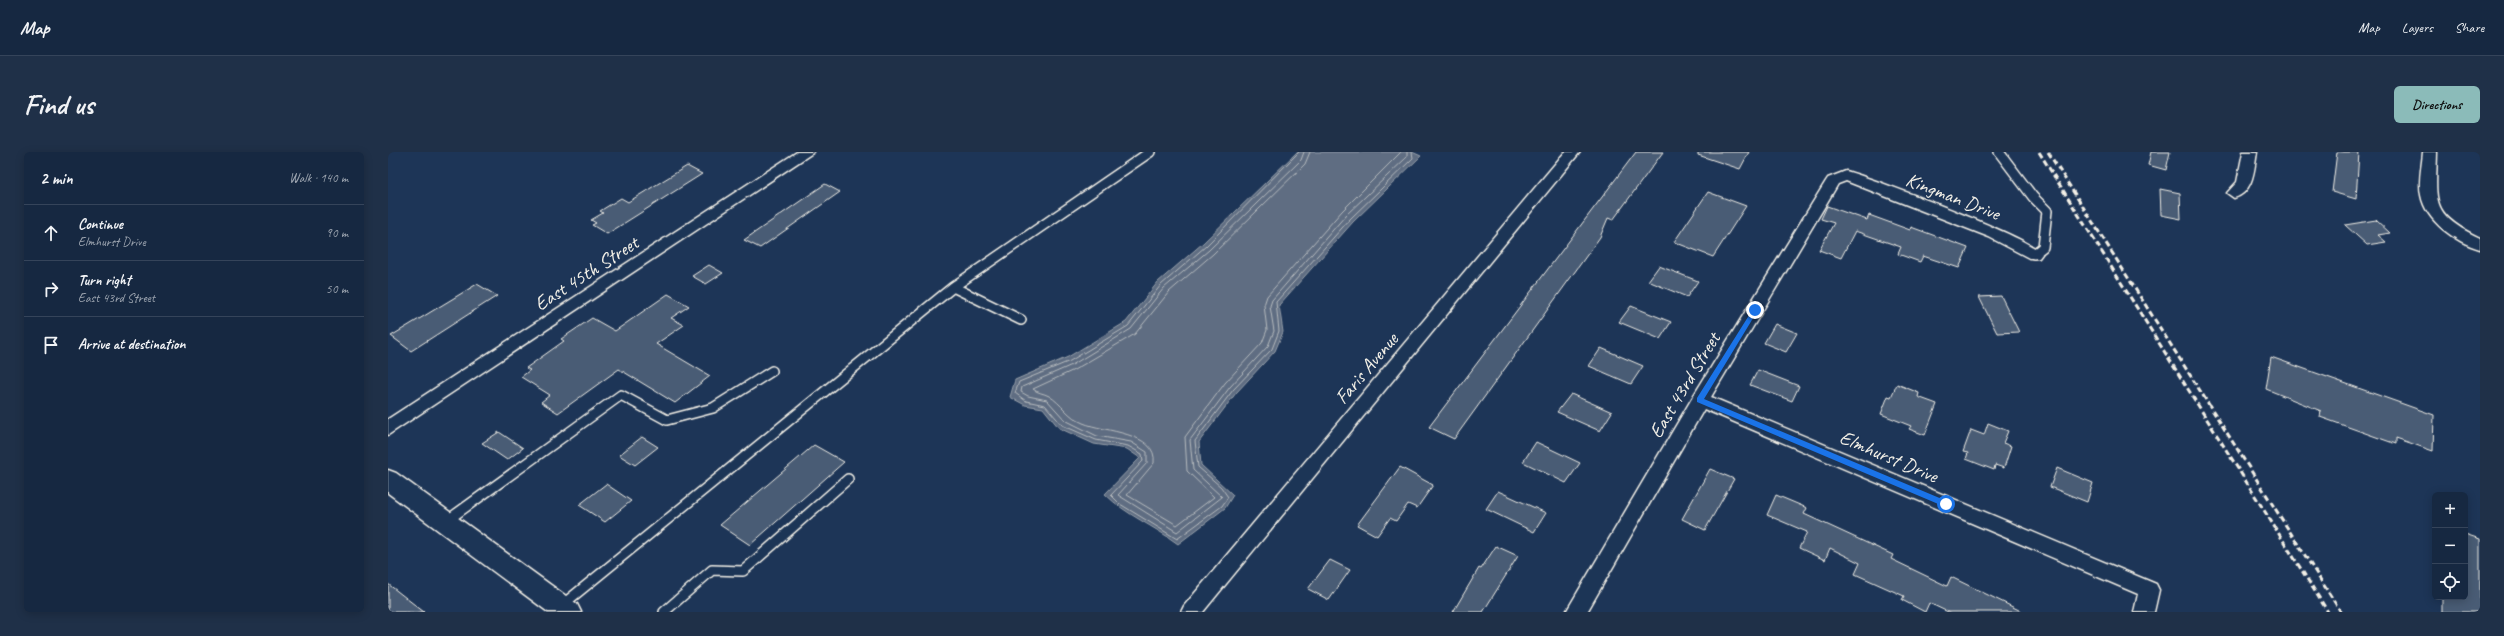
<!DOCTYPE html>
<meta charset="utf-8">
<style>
:root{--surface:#162841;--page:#1f3048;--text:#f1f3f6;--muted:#9ea6b1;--line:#35445a;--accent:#8bbbb9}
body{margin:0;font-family:Caveat,sans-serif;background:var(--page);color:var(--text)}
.controls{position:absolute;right:12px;bottom:12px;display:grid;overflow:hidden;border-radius:6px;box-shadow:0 2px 10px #0003}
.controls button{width:36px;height:36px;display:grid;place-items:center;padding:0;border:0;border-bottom:1px solid var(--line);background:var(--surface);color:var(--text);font:20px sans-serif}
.stop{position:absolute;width:12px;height:12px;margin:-9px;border:3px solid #1a73e8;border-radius:50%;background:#fff}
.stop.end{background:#1a73e8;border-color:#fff;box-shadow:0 1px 4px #0008}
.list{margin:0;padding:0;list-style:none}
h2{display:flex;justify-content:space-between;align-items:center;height:52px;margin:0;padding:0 16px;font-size:17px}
h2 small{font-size:13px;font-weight:400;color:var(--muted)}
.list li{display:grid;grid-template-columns:26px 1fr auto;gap:12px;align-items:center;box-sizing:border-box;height:56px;padding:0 16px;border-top:1px solid var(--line)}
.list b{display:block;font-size:15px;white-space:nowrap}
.list p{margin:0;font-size:13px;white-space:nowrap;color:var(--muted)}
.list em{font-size:13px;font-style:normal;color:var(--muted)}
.icon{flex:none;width:22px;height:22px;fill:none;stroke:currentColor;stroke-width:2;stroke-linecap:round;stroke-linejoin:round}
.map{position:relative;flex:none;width:2092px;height:460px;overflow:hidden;border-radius:6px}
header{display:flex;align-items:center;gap:24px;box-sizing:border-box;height:56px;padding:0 20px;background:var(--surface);border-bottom:1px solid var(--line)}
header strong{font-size:19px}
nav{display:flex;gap:22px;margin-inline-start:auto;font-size:14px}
.intro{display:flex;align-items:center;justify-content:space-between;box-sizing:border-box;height:96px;padding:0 24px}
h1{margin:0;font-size:28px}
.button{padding:10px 18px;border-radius:6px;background:var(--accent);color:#111;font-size:14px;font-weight:700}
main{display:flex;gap:24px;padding:0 24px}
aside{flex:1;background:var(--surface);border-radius:6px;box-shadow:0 2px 10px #0003}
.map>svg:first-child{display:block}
.water{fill:#5e6d82;stroke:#9aa2ab}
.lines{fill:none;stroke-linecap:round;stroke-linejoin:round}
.shore{stroke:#b8bcbf;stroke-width:1}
.building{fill:#485b74;stroke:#f4f1e8}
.service-casing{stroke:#f4f1e8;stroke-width:12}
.minor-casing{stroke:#f4f1e8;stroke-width:3}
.primary-casing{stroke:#f4f1e8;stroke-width:3}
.service{stroke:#1d3557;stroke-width:9}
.minor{fill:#1d3557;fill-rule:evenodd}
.primary{fill:#1d3557;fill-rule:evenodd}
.rail{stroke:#f4f1e8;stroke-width:3;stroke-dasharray:6 3;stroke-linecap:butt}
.route{fill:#1a73e8}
.labels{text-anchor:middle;stroke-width:3;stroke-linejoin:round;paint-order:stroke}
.street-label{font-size:20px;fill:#f4f1e8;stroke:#1d3557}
</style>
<header>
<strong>Map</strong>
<nav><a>Map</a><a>Layers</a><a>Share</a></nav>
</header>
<div class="intro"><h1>Find us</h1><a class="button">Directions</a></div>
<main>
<aside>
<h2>2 min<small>Walk · 140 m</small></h2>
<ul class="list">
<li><svg class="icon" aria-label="ahead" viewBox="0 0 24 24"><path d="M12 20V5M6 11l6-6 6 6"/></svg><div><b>Continue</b><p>Elmhurst Drive</p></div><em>90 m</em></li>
<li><svg class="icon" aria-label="right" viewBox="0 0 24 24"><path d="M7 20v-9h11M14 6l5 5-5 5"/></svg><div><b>Turn right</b><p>East 43rd Street</p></div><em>50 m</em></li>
<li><svg class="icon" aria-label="arrive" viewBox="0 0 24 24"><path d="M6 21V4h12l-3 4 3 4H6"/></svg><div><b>Arrive at destination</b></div></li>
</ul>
</aside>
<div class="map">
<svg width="2092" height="460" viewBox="0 0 2092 460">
<rect width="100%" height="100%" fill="#1d3557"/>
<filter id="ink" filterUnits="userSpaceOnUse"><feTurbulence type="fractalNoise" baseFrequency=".025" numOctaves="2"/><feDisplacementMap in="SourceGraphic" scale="8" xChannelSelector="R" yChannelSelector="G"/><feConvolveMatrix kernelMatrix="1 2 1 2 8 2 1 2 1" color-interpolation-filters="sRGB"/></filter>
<g filter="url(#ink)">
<!-- water -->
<path class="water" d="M909,0H1024L1033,4L965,70L891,153L895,180L887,199L848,241L811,290L813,313L845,343L837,356L790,392C766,374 738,363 717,342L752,306L739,297L706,292L671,276L655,256L637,253L622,245L627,228L680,205L738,170L770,130L815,91Z"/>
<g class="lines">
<!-- shore -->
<path class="shore" d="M911,0L818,94L773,133L740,174L682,209L631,230L627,241L638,249L657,253L674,273L708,288L740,294L754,302L755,309L723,343L732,352L789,387L834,354L840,345L833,335L810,315L807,289L845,238L884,197L891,179L888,150L962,67L1025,6L1024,0
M916,0L913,8L821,98L776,136L743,177L684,213L634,235L633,240L640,244L659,248L677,268L709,284L743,290L759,300V311L730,343L789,380L834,345L805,318L802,288L842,235L880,194L886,179L882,154L884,148L958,63L1019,5V0
M922,0L917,12L825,102L781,140L747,182L686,218L645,237C649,241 656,241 661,244C674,252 680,265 695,271C716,280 770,280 766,311L739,343L789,373L826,345L799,319L797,285L837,231L874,191L879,178L876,153L879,144L954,59L1013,0"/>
</g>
<!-- building -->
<path class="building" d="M1248,0H1275L1225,68L1220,66L1212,85L1066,287L1041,275Z
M1310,0H1361L1352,17L1310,3Z
M1763,0H1782L1778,18L1760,13Z
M1949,0H1971L1968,47L1944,40Z
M299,14L314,22L219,82L204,73L208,71L203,68L215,61L212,59L233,46L240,50Z
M437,32L452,40L372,96L356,88Z
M1772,37L1792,41L1793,67L1773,63Z
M1320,40L1358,54L1325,105L1286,90Z
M1439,54L1479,68L1481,63L1522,78L1523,75L1580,96L1571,116L1535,104L1532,110L1510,102L1513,95L1467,79L1453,106L1431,98L1446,71L1433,67Z
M1988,68L2002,81L1990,83L1998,90L1979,93L1957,73Z
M321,113L335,121L318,132L304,124Z
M1271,114L1310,129L1299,145L1260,129Z
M89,132L109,144L23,199L3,184Z
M280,142L301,154L283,166L296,173L268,192L322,224L287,251L231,217L170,261L153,250L162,243L133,225L142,218L138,216L176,189L173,187L204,166L227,179Z
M1613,144L1631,180L1609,181L1591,145Z
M1243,154L1283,170L1272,187L1231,170Z
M1387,172L1409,181L1398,200L1376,191Z
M1213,196L1255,214L1243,232L1201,214Z
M1883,205L2046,263L2045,299L2008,286V292L1932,265L1933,259L1878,237Z
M1370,218L1411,234L1404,249L1362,233Z
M1509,232L1531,241L1530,245L1549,252L1537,283L1521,277L1523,274L1493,262L1500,244L1503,245Z
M1183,242L1224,260L1212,279L1169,260Z
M1600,271L1620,279L1615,291L1623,294L1616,316L1607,313L1606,318L1578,307L1580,301L1575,300L1583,278L1596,283Z
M111,280L135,296L119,308L94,291Z
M254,285L270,295L247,313L231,303Z
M1148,290L1192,311L1178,331L1135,310Z
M426,293L456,310L362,393L332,373Z
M1012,315L1045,333L1029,356L1020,352L1008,369L1002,366L989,384L969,373Z
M1669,316L1705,331L1699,350L1662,335Z
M1322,317L1346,327L1317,378L1294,367Z
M218,332L243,349L217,370L191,353Z
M1110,339L1158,361L1146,380L1098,357Z
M1388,343L1419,356L1416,362L1505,403L1503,407L1559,434L1563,425L1635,460H1560L1541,451L1537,460L1514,448L1516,444L1467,422L1472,411L1442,396L1437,408L1411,396L1419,380L1379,363Z
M2077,382L2092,387V460H2054V445H2077Z
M1108,394L1130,404L1095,460H1065L1091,416L1093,417Z
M942,408L962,418L941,448L920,437Z
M0,432L36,460H0Z"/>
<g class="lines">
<!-- service casing -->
<g class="service-casing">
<path id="service" d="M1611,0L1645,45L1659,59L1655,95L1646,102
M565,135L633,168
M57,370L233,243L279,268L325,256L384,219
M173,454L565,135L762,0
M276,460L324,418L355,419L460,327"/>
</g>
<!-- minor casing -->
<g class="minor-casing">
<path id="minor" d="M409,0H426L0,283V267Z
M1177,0H1192L815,460H793L796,454Z
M1855,0H1869C1866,17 1866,40 1846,46L1839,41L1849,30Z
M2035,0H2049C2048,49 2041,62 2092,86V97C2068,90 2038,70 2033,43C2030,29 2034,14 2035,0Z
M1458,19C1484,26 1644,86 1654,102L1651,106H1641L1601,85L1458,29L1450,32L1323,245L1768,432L1771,438L1766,460H1746L1750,442L1316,257L1199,460H1178L1306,243L1438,29L1440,26Z"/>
</g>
<!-- primary casing -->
<g class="primary-casing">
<path id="primary" d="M0,318L8,321L189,452L193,460H160L0,341Z"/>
</g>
<!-- service -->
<use href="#service" class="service"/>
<!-- minor -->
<use href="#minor" class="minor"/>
<!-- primary -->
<use href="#primary" class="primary"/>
<!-- rail -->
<path class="rail" d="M1651,0L1940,460
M1660,0L1953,460"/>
</g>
</g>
<!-- route -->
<path class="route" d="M1365,157L1370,158L1316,247L1561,350V354H1555L1309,250V246Z"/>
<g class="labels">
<!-- street labels -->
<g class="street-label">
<text transform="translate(1565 44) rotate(21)" y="7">Kingman Drive</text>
<text transform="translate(198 121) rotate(-33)" y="7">East 45th Street</text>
<text transform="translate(978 216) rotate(-50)" y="7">Faris Avenue</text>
<text transform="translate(1296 233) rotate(-59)" y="7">East 43rd Street</text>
<text transform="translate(1501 304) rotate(23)" y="7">Elmhurst Drive</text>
</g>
</g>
</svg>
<div class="controls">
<button>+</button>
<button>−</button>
<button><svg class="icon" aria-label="locate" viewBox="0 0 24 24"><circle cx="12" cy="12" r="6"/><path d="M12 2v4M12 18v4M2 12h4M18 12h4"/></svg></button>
</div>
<div class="stop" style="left:1558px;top:352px"></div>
<div class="stop end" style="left:1367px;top:158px"></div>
</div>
</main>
